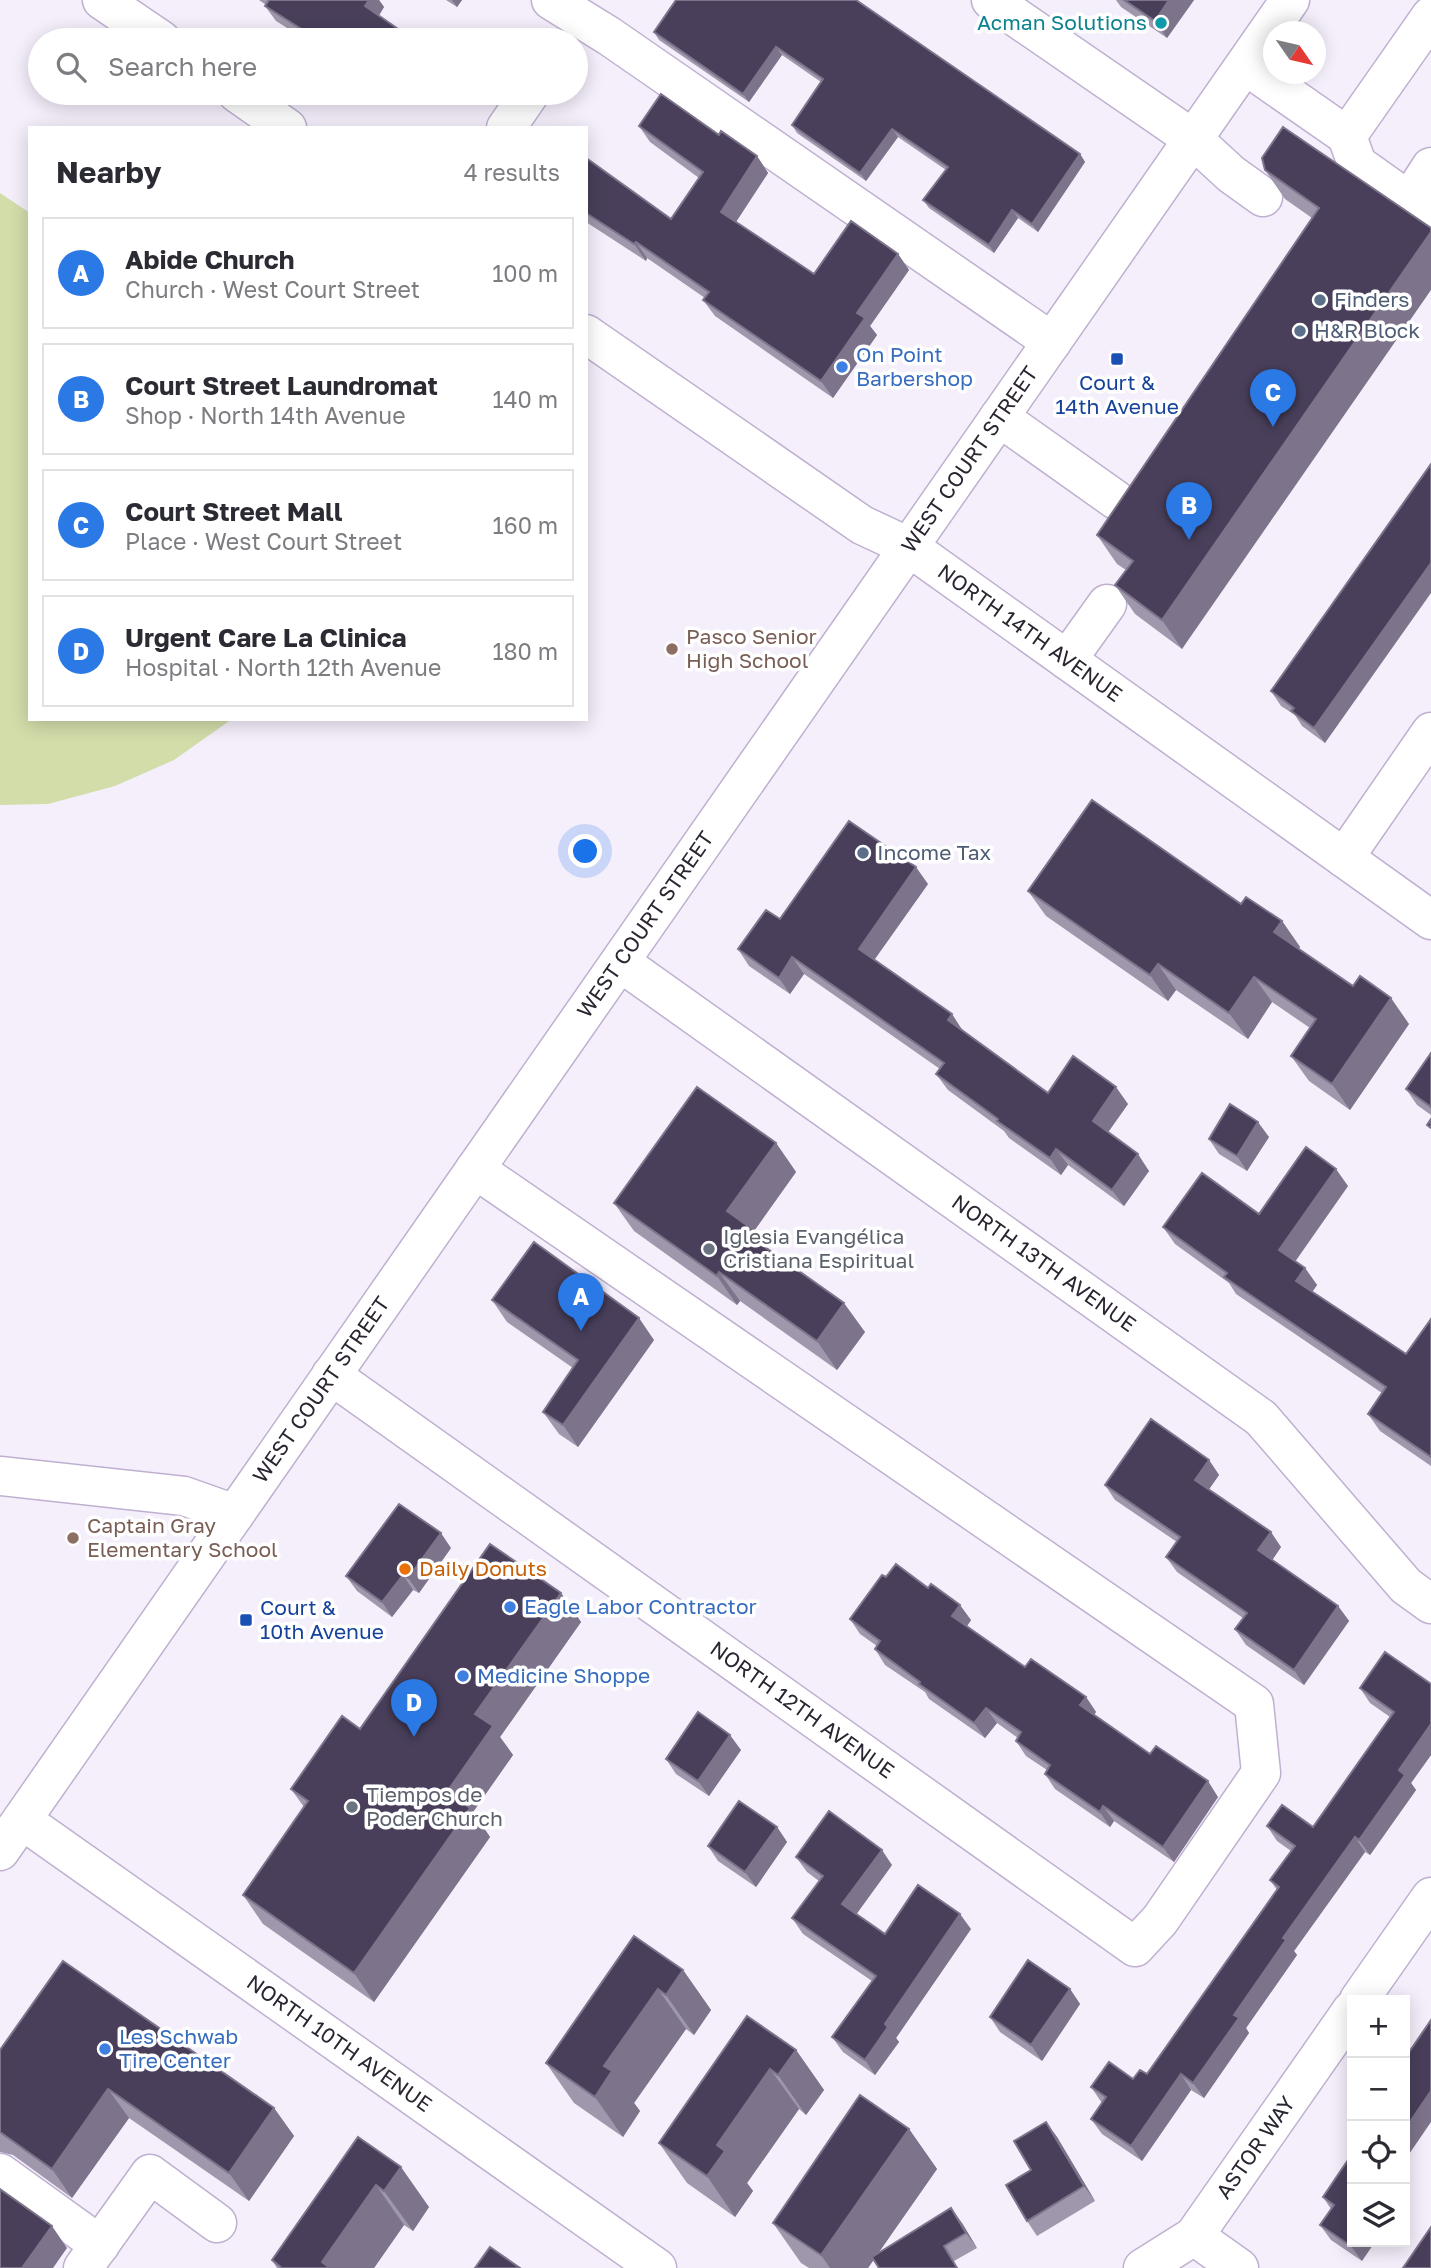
<!DOCTYPE html>
<meta charset="utf-8">
<style>
:root{--surface:#fff;--page:#f2f2f3;--text:#2b2b33;--muted:#7c7c81;--line:#e1e1e2;--accent:#2b79e4}
body{margin:0;font-family:"Golos Text",sans-serif;background:var(--page);color:var(--text)}
.controls{position:absolute;right:21px;bottom:21px;display:grid;overflow:hidden;border-radius:0px;box-shadow:0 4px 18px #0003}
.controls button{width:63px;height:63px;display:grid;place-items:center;padding:0;border:0;border-bottom:2px solid var(--line);background:var(--surface);color:var(--text);font:35px sans-serif}
.compass{position:absolute;left:1263px;top:21px;width:63px;height:63px;border-radius:50%;background:var(--surface);box-shadow:0 4px 18px #0003;rotate:124deg}
.you{position:absolute;left:586px;top:852px;width:24px;height:24px;margin:-18px;border:5px solid #fff;border-radius:50%;background:#1a73e8;box-shadow:0 0 0 10px #1a73e833}
.badge{display:grid;place-items:center;width:46px;height:46px;border-radius:50%;background:var(--accent);color:#fff;font-size:23px;font-weight:700}
.pin{position:absolute;translate:-50% -58px;filter:drop-shadow(0 2px 4px #0008)}
.pin::after{content:'';position:absolute;top:37px;width:24px;height:21px;background:inherit;clip-path:polygon(0 0,100% 0,50% 100%)}
.list{margin:0;padding:0;list-style:none}
h2{display:flex;justify-content:space-between;align-items:center;height:91px;margin:0;padding:0 28px;font-size:30px}
h2 small{font-size:23px;font-weight:400;color:var(--muted)}
.list li{display:grid;grid-template-columns:46px 1fr auto;gap:21px;align-items:center;box-sizing:border-box;height:112px;margin:0 14px 14px;padding:0 14px;border:2px solid var(--line);border-radius:0px}
.list b{display:block;font-size:26px;white-space:nowrap}
.list p{margin:0;font-size:23px;white-space:nowrap;color:var(--muted)}
.list em{font-size:23px;font-style:normal;color:var(--muted)}
.icon{flex:none;width:38px;height:38px;fill:none;stroke:currentColor;stroke-width:2;stroke-linecap:round;stroke-linejoin:round}
.map{position:relative;flex:none;width:1431px;height:2268px;overflow:hidden}
.search{position:absolute;background:var(--surface);box-shadow:0 4px 18px #0003;left:28px;top:28px;width:560px;height:77px;display:flex;align-items:center;gap:18px;box-sizing:border-box;padding:0 24px;border-radius:38px;color:var(--muted);font-size:26px}
.panel{position:absolute;background:var(--surface);box-shadow:0 4px 18px #0003;left:28px;top:126px;width:560px;height:595px;border-radius:0px}
.map>svg:first-child{display:block}
.green{fill:#d3ddaa}
.lines{fill:none;stroke-linecap:round;stroke-linejoin:round}
.minor-casing{stroke:#bfb0d0;stroke-width:41}
.major-casing{stroke:#bfb0d0;stroke-width:41}
.minor{stroke:#fff;stroke-width:38}
.major{stroke:#fff;stroke-width:38}
.wall{fill:#9f97ac}
.shaded-wall{fill:#7d748b}
.building{fill:#493f5b;stroke:#7d748b;stroke-width:2}
.culture-dot{fill:#0f9aa8;stroke:#fff;stroke-width:2.5}
.service-dot{fill:#5c6f8a;stroke:#fff;stroke-width:2.5}
.transit-dot{fill:#1a4fb4;stroke:#fff;stroke-width:2.5}
.shop-dot{fill:#3f7fe0;stroke:#fff;stroke-width:2.5}
.education-dot{fill:#8d6e63;stroke:#fff;stroke-width:2.5}
.worship-dot{fill:#6b7280;stroke:#fff;stroke-width:2.5}
.food-dot{fill:#e8710a;stroke:#fff;stroke-width:2.5}
.labels{text-anchor:middle;stroke-width:7;stroke-linejoin:round;paint-order:stroke}
.culture-label{font-size:21px;fill:#0d838f;stroke:#fff;text-anchor:end}
.service-label{font-size:21px;fill:#4e5e75;stroke:#fff;text-anchor:start}
.shop-label{font-size:21px;fill:#366cbe;stroke:#fff;text-anchor:start}
.transit-label{font-size:21px;fill:#164399;stroke:#fff}
.street-label{font-size:21px;fill:#2b2531;stroke:#fff}
.education-label{font-size:21px;fill:#785e54;stroke:#fff;text-anchor:start}
.worship-label{font-size:21px;fill:#5b616d;stroke:#fff;text-anchor:start}
.food-label{font-size:21px;fill:#c56008;stroke:#fff;text-anchor:start}
</style>
<div class="map">
<svg width="1431" height="2268" viewBox="0 0 1431 2268">
<rect width="100%" height="100%" fill="#f5effc"/>
<!-- green -->
<path class="green" d="M0,193L30,213V719H232L174,760L115,786L48,804L0,805Z"/>
<g class="lines">
<!-- minor casing -->
<g class="minor-casing">
<g id="minor">
<path d="M102,0L161,40"/>
<path d="M551,0L609,36L1052,342"/>
<path d="M991,0L1193,139L1231,174L1263,197"/>
<path d="M1245,65L1347,136L1431,16"/>
<path d="M237,93L287,128"/>
<path d="M506,128L530,93"/>
<path d="M1347,136L1357,164L1423,211L1431,210"/>
<path d="M1409,201L1431,167"/>
<path id="s1" d="M586,334L862,525L909,547L1431,920"/>
<path d="M999,417L1116,500"/>
<path d="M1067,660L1107,604"/>
<path d="M1344,858L1431,732"/>
<path id="s2" d="M620,962L1261,1418L1406,1586L1431,1604"/>
<path id="s3" d="M331,1375L1135,1947L1160,1920L1261,1773L1254,1704L475,1169"/>
<path d="M0,1476L184,1496L235,1514"/>
<path id="s4" d="M22,1820L657,2268"/>
<path d="M1359,2000L1431,1897"/>
<path d="M0,2173L100,2245"/>
<path d="M1194,2236L1239,2268"/>
<path d="M83,2268L150,2174L217,2223"/>
<path id="s5" d="M1143,2268L1194,2236L1352,2010"/>
</g>
</g>
<!-- major casing -->
<g class="major-casing">
<g id="major">
<path id="s6" d="M0,1851L1290,0"/>
</g>
</g>
<!-- minor -->
<use href="#minor" class="minor"/>
<!-- major -->
<use href="#major" class="major"/>
</g>
<!-- wall -->
<path class="wall" d="M259,0H379L384,7L379,16L414,40H306L276,21L265,6L266,5Z
M446,0H462L457,7Z
M676,0L1080,154L1085,162L1038,232L1018,218L994,253L929,208L923,200L946,170L898,137L866,181L797,133L792,125L821,82L782,55L749,102L659,40L654,32Z
M1116,0H1194L1167,38L1121,7Z
M401,93H420L413,102Z
M639,126L719,135L757,156L768,173L736,222L814,274L898,254L909,270L870,326L877,335L833,398L715,316L703,300L705,298L647,258L646,261L586,222V158L671,219L699,178L650,142Z
M1265,170L1431,228L1182,649L1135,614L1115,585L1126,570L1117,564L1097,535L1312,218L1285,199Z
M1409,496L1325,743L1302,726L1295,715L1281,706L1271,691Z
M928,884L874,960L963,1031L1048,1093L1128,1104L1108,1132L1149,1171L1124,1206L1068,1165L1061,1175L1009,1138L1004,1131L948,1090L936,1074L940,1069L804,974L790,994L749,966L738,949L780,919Z
M1028,891L1241,904L1282,921L1300,947L1298,949L1409,1024L1350,1110L1309,1081L1291,1056L1310,1028L1272,1002L1248,1039L1176,990L1168,1001L1046,916Z
M1431,1053V1115L1417,1105L1406,1089Z
M1269,1137L1247,1171L1219,1154L1209,1139Z
M776,1143L796,1172L754,1231L764,1246L865,1332L837,1370L740,1301L737,1305L634,1231L614,1203Z
M1348,1186L1295,1262L1305,1268L1317,1285L1312,1292L1406,1354L1431,1319V1466L1380,1431L1368,1414L1382,1393L1236,1294L1229,1283L1175,1244L1163,1227L1259,1214Z
M492,1300L654,1340L578,1447L559,1434L543,1412L573,1368L507,1322Z
M1209,1460L1219,1475L1209,1489L1281,1547L1272,1560L1338,1606L1349,1621L1304,1685L1246,1645L1235,1629L1243,1618L1177,1572L1166,1557L1177,1542L1115,1500L1105,1485Z
M451,1548L419,1593L413,1590L392,1617L357,1591L346,1576Z
M886,1577L928,1588L971,1620L967,1626L1025,1667L1086,1697L1096,1712L1094,1715L1150,1754L1218,1797L1174,1862L1114,1821L1110,1827L1055,1789L1045,1774L1047,1770L1026,1756L1016,1741L1018,1738L997,1723L985,1738L929,1699L925,1692L885,1665L875,1649L877,1646L860,1634L850,1619Z
M561,1593L581,1622L500,1737L513,1755L473,1812L490,1837L374,2002L263,1924L243,1895L304,1807L291,1789L360,1729Z
M1431,1684V1755L1411,1783L1416,1790L1370,1855L1365,1852L1294,1951L1297,1955L1246,2028L1249,2033L1204,2098L1191,2090L1142,2161L1102,2134L1091,2119L1102,2103L1091,2087L1133,2079L1147,2074L1277,1890L1270,1880L1291,1851L1277,1841L1267,1826L1313,1827L1390,1717L1370,1703L1360,1688Z
M741,1750L709,1796L676,1774L666,1759Z
M777,1827L787,1842L756,1887L718,1861L708,1846Z
M796,1857L892,1865L856,1914L885,1934L971,1929L896,2038L899,2042L875,2075L843,2052L832,2037L872,1981L803,1934L792,1918L819,1881L807,1872Z
M683,1970L711,2010L694,2035L686,2029L634,2103L640,2111L623,2137L574,2103L546,2063Z
M1070,1989L1080,2004L1042,2061L1000,2032L990,2017Z
M0,2050L274,2108L294,2136L249,2201L129,2118L72,2198L13,2155L0,2152Z
M796,2050L824,2090L806,2115L799,2109L747,2183L753,2191L735,2217L687,2183L659,2143Z
M1046,2122L1057,2137L1095,2201L1037,2236L1027,2221Z
M909,2129L937,2169L878,2253L962,2223L977,2248L954,2261L874,2259L868,2268H809L801,2263L773,2223Z
M358,2137L429,2207L413,2231L404,2225L374,2268H277L272,2260Z
M1352,2154L1362,2261L1331,2240L1320,2225L1331,2209L1323,2197Z"/>
<!-- shaded-wall -->
<path class="shaded-wall" d="M369,0H379L384,7L375,21L365,6Z
M452,0H462L457,7Z
M1169,0H1194L1167,38L1155,21Z
M776,47L782,55L749,102L743,94Z
M407,93H420L413,102Z
M892,129L898,137L866,181L860,173Z
M1080,154L1085,162L1038,232L1032,224Z
M757,156L768,173L732,228L721,212Z
M1012,210L1018,218L994,253L989,245Z
M1431,232V290L1182,649L1162,620Z
M636,242L647,258L646,261L634,244Z
M898,254L909,270L870,326L877,335L833,398L821,381L857,313Z
M1431,563V593L1325,743L1314,728Z
M916,867L928,884L870,966L859,949Z
M1282,921L1300,947L1292,958L1274,932Z
M792,957L804,974L790,994L779,978Z
M1158,964L1176,990L1168,1001L1150,975Z
M1254,977L1272,1002L1248,1039L1229,1013Z
M1391,998L1409,1024L1350,1110L1332,1084Z
M952,1014L963,1031L948,1020Z
M1116,1087L1128,1104L1104,1138L1093,1121Z
M1258,1122L1269,1137L1247,1171L1237,1156Z
M776,1143L796,1172L754,1231L772,1258L768,1263L727,1211Z
M1056,1149L1068,1165L1061,1175L1050,1158Z
M1138,1154L1149,1171L1124,1206L1112,1190Z
M1336,1169L1348,1186L1291,1267L1279,1250Z
M1305,1268L1317,1285L1308,1298L1296,1281Z
M719,1272L740,1301L737,1305L717,1276Z
M844,1303L865,1332L837,1370L817,1341Z
M639,1318L654,1340L578,1447L563,1425Z
M1209,1460L1219,1475L1205,1495L1195,1480Z
M1271,1532L1281,1547L1269,1565L1258,1550Z
M441,1533L451,1548L419,1593L408,1578Z
M403,1575L413,1590L392,1617L382,1602Z
M561,1593L581,1622L500,1737L513,1755L473,1812L490,1837L374,2002L354,1973L447,1792L475,1714Z
M960,1605L971,1620L963,1632L952,1616Z
M1338,1606L1349,1621L1304,1685L1294,1670Z
M1086,1697L1096,1712L1090,1720L1080,1705Z
M986,1708L997,1723L985,1738L974,1723Z
M1431,1724V1755L1411,1783L1416,1790L1370,1855L1359,1840L1399,1770Z
M730,1735L741,1750L709,1796L698,1781Z
M1208,1781L1218,1797L1174,1862L1163,1847Z
M1103,1806L1114,1821L1110,1827L1100,1812Z
M777,1827L787,1842L756,1887L745,1872Z
M1355,1837L1365,1852L1294,1951L1297,1955L1246,2028L1249,2033L1204,2098L1193,2083L1234,2015L1283,1938Z
M882,1850L892,1865L853,1919L842,1904Z
M960,1914L971,1929L896,2038L899,2042L875,2075L865,2060L885,2024Z
M683,1970L711,2010L694,2035L666,1995Z
M658,1989L686,2029L634,2103L640,2111L623,2137L595,2097L604,2066Z
M1070,1989L1080,2004L1042,2061L1031,2045Z
M796,2050L824,2090L806,2115L778,2075Z
M770,2069L799,2109L747,2183L753,2191L735,2217L707,2176L717,2145Z
M1181,2074L1191,2090L1142,2161L1131,2146Z
M108,2089L129,2118L72,2198L52,2169Z
M1431,2091V2122L1405,2160V2129Z
M274,2108L294,2136L249,2201L229,2173Z
M1046,2122L1057,2137L1095,2201L1084,2186Z
M909,2129L937,2169L868,2268H830L821,2255Z
M401,2167L429,2207L413,2231L384,2191Z
M376,2185L404,2225L374,2268H326L322,2262Z
M951,2208L962,2223L977,2248L966,2233Z
M52,2226L67,2248L53,2268H22Z
M1354,2242H1375L1362,2261L1351,2246Z"/>
<!-- building -->
<path class="building" d="M269,0H369L365,6L414,40H319L265,6Z
M676,0H856L1080,154L1032,224L1012,210L989,245L923,200L948,167L892,129L860,173L792,125L823,79L776,47L743,94L654,32Z
M1124,0H1169L1155,21Z
M661,94L719,135L721,131L757,156L721,212L814,274L851,221L898,254L857,313L865,318L821,381L703,300L709,292L636,242L634,244L586,213V158L671,219L703,172L639,126Z
M1283,127L1431,228V232L1162,620L1115,585L1133,561L1097,535L1319,208L1265,170L1262,158Z
M1431,464V563L1314,728L1291,711L1294,708L1271,691Z
M1092,800L1241,904L1246,897L1282,921L1274,932L1353,986L1360,976L1391,998L1332,1084L1291,1056L1316,1019L1254,977L1229,1013L1158,964L1150,975L1028,891Z
M849,821L916,867L859,949L952,1014L948,1020L1048,1093L1073,1056L1116,1087L1093,1121L1138,1154L1112,1190L1056,1149L1050,1158L997,1121L998,1119L936,1074L944,1063L792,957L779,978L738,949L766,910L780,919Z
M1431,1053V1107L1406,1089Z
M697,1087L776,1143L727,1211L752,1229L748,1235L844,1303L817,1341L719,1272L717,1276L614,1203Z
M1230,1104L1258,1122L1237,1156L1209,1139Z
M1431,1119V1128L1427,1125Z
M1306,1147L1336,1169L1279,1250L1305,1268L1296,1281L1406,1354L1431,1319V1457L1368,1414L1386,1387L1224,1277L1227,1273L1163,1227L1202,1173L1259,1214Z
M534,1242L639,1318L563,1425L543,1412L578,1360L492,1300Z
M1151,1419L1209,1460L1195,1480L1271,1532L1258,1550L1338,1606L1294,1670L1235,1629L1247,1613L1166,1557L1180,1537L1105,1485Z
M399,1504L441,1533L408,1578L403,1575L382,1602L346,1576Z
M490,1544L561,1593L475,1714L493,1726L447,1792L470,1808L354,1973L243,1895L308,1801L291,1789L342,1716L360,1729Z
M896,1564L928,1588L931,1584L960,1605L952,1616L1025,1667L1031,1659L1086,1697L1080,1705L1150,1754L1156,1746L1208,1781L1163,1847L1103,1806L1100,1812L1045,1774L1050,1765L1016,1741L1021,1732L986,1708L974,1723L919,1684L920,1682L875,1649L880,1641L850,1619L882,1575L886,1577Z
M1385,1652L1431,1684V1724L1399,1770L1405,1775L1359,1840L1355,1837L1283,1938L1286,1940L1234,2015L1239,2018L1193,2083L1181,2074L1131,2146L1091,2119L1106,2097L1091,2087L1109,2062L1133,2079L1140,2070L1147,2074L1279,1887L1270,1880L1295,1846L1267,1826L1282,1805L1313,1827L1394,1712L1360,1688Z
M698,1712L730,1735L698,1781L666,1759Z
M739,1801L777,1827L745,1872L708,1846Z
M829,1811L882,1850L842,1904L885,1934L918,1885L960,1914L885,2024L888,2027L865,2060L832,2037L876,1976L792,1918L823,1876L796,1857Z
M634,1936L683,1970L666,1995L658,1989L604,2066L612,2071L595,2097L546,2063Z
M1028,1960L1070,1989L1031,2045L990,2017Z
M63,1961L274,2108L229,2173L108,2089L52,2169L0,2132V2050Z
M747,2016L796,2050L778,2075L770,2069L717,2145L725,2151L707,2176L659,2143Z
M1431,2020V2091L1405,2129V2058Z
M860,2095L909,2129L821,2255L773,2223Z
M1046,2122L1084,2186L1027,2221L1006,2185L1031,2170L1014,2141Z
M1352,2135V2144L1348,2141Z
M358,2137L401,2167L384,2191L376,2185L322,2262L330,2268H282L272,2260Z
M1352,2154V2242H1354L1351,2246L1320,2225L1334,2205L1323,2197Z
M0,2189L52,2226L22,2268H0Z
M951,2208L966,2233L944,2246L957,2268H879L872,2257Z
M1431,2227V2268H1403Z
M490,2247L520,2268H475Z"/>
<!-- markers -->
<circle class="culture-dot" cx="1161" cy="23" r="7"/>
<g class="service-dot">
<circle cx="1320" cy="300" r="7"/>
<circle cx="1300" cy="331" r="7"/>
<circle cx="863" cy="853" r="7"/>
</g>
<g class="transit-dot">
<rect x="1110" y="352" width="14" height="14" rx="3.5"/>
<rect x="239" y="1613" width="14" height="14" rx="3.5"/>
</g>
<g class="shop-dot">
<circle cx="842" cy="367" r="7"/>
<circle cx="510" cy="1607" r="7"/>
<circle cx="463" cy="1676" r="7"/>
<circle cx="105" cy="2049" r="7"/>
</g>
<g class="education-dot">
<circle cx="672" cy="649" r="7"/>
<circle cx="73" cy="1538" r="7"/>
</g>
<g class="worship-dot">
<circle cx="709" cy="1249" r="7"/>
<circle cx="352" cy="1807" r="7"/>
</g>
<circle class="food-dot" cx="405" cy="1569" r="7"/>
<g class="labels">
<!-- culture labels -->
<g class="culture-label">
<text x="1147" y="30">Acman Solutions</text>
</g>
<!-- service labels -->
<g class="service-label">
<text x="1334" y="307">Finders</text>
<text x="1314" y="338">H&amp;R Block</text>
<text x="877" y="860">Income Tax</text>
</g>
<!-- shop labels -->
<g class="shop-label">
<text x="856" y="362">On Point<tspan x="856" dy="24">Barbershop</tspan></text>
<text x="524" y="1614">Eagle Labor Contractor</text>
<text x="477" y="1683">Medicine Shoppe</text>
<text x="119" y="2044">Les Schwab<tspan x="119" dy="24">Tire Center</tspan></text>
</g>
<!-- transit labels -->
<g class="transit-label">
<text x="1117" y="390">Court &amp;<tspan x="1117" dy="24">14th Avenue</tspan></text>
<text x="260" y="1615" text-anchor="start">Court &amp;<tspan x="260" dy="24">10th Avenue</tspan></text>
</g>
<!-- street labels -->
<g class="street-label">
<text dy="7" stroke="none"><textPath href="#s6" startOffset="1696">WEST COURT STREET</textPath></text>
<text dy="7" stroke="none"><textPath href="#s1" startOffset="536">NORTH 14TH AVENUE</textPath></text>
<text dy="7" stroke="none"><textPath href="#s6" startOffset="1129">WEST COURT STREET</textPath></text>
<text dy="7" stroke="none"><textPath href="#s2" startOffset="520">NORTH 13TH AVENUE</textPath></text>
<text dy="7" stroke="none"><textPath href="#s6" startOffset="562">WEST COURT STREET</textPath></text>
<text dy="7" stroke="none"><textPath href="#s3" startOffset="578">NORTH 12TH AVENUE</textPath></text>
<text dy="7" stroke="none"><textPath href="#s4" startOffset="388">NORTH 10TH AVENUE</textPath></text>
<text dy="7" stroke="none"><textPath href="#s5" startOffset="168">ASTOR WAY</textPath></text>
</g>
<!-- education labels -->
<g class="education-label">
<text x="686" y="644">Pasco Senior<tspan x="686" dy="24">High School</tspan></text>
<text x="87" y="1533">Captain Gray<tspan x="87" dy="24">Elementary School</tspan></text>
</g>
<!-- worship labels -->
<g class="worship-label">
<text x="723" y="1244">Iglesia Evangélica<tspan x="723" dy="24">Cristiana Espiritual</tspan></text>
<text x="366" y="1802">Tiempos de<tspan x="366" dy="24">Poder Church</tspan></text>
</g>
<!-- food labels -->
<g class="food-label">
<text x="419" y="1576">Daily Donuts</text>
</g>
</g>
</svg>
<div class="controls">
<button>+</button>
<button>−</button>
<button><svg class="icon" aria-label="locate" viewBox="0 0 24 24"><circle cx="12" cy="12" r="6"/><path d="M12 2v4M12 18v4M2 12h4M18 12h4"/></svg></button>
<button><svg class="icon" aria-label="layers" viewBox="0 0 24 24"><path d="M12 4l9 5-9 5-9-5zM3 14l9 5 9-5"/></svg></button>
</div>
<svg class="compass" viewBox="-18 -18 36 36"><path d="M0-13l5 13h-10z" fill="#e53935"/><path d="M0 13l5-13h-10z" fill="#7c7c81"/></svg>
<div class="you"></div>
<div class="pin badge" style="left:581px;top:1331px">A</div>
<div class="pin badge" style="left:1189px;top:540px">B</div>
<div class="pin badge" style="left:1273px;top:427px">C</div>
<div class="pin badge" style="left:414px;top:1737px">D</div>
<div class="search"><svg class="icon" aria-label="search" viewBox="0 0 24 24"><circle cx="10" cy="10" r="6"/><path d="M15 15l6 6"/></svg>Search here</div>
<section class="panel">
<h2>Nearby<small>4 results</small></h2>
<ul class="list">
<li><span class="badge">A</span><div><b>Abide Church</b><p>Church · West Court Street</p></div><em>100 m</em></li>
<li><span class="badge">B</span><div><b>Court Street Laundromat</b><p>Shop · North 14th Avenue</p></div><em>140 m</em></li>
<li><span class="badge">C</span><div><b>Court Street Mall</b><p>Place · West Court Street</p></div><em>160 m</em></li>
<li><span class="badge">D</span><div><b>Urgent Care La Clinica</b><p>Hospital · North 12th Avenue</p></div><em>180 m</em></li>
</ul>
</section>
</div>
